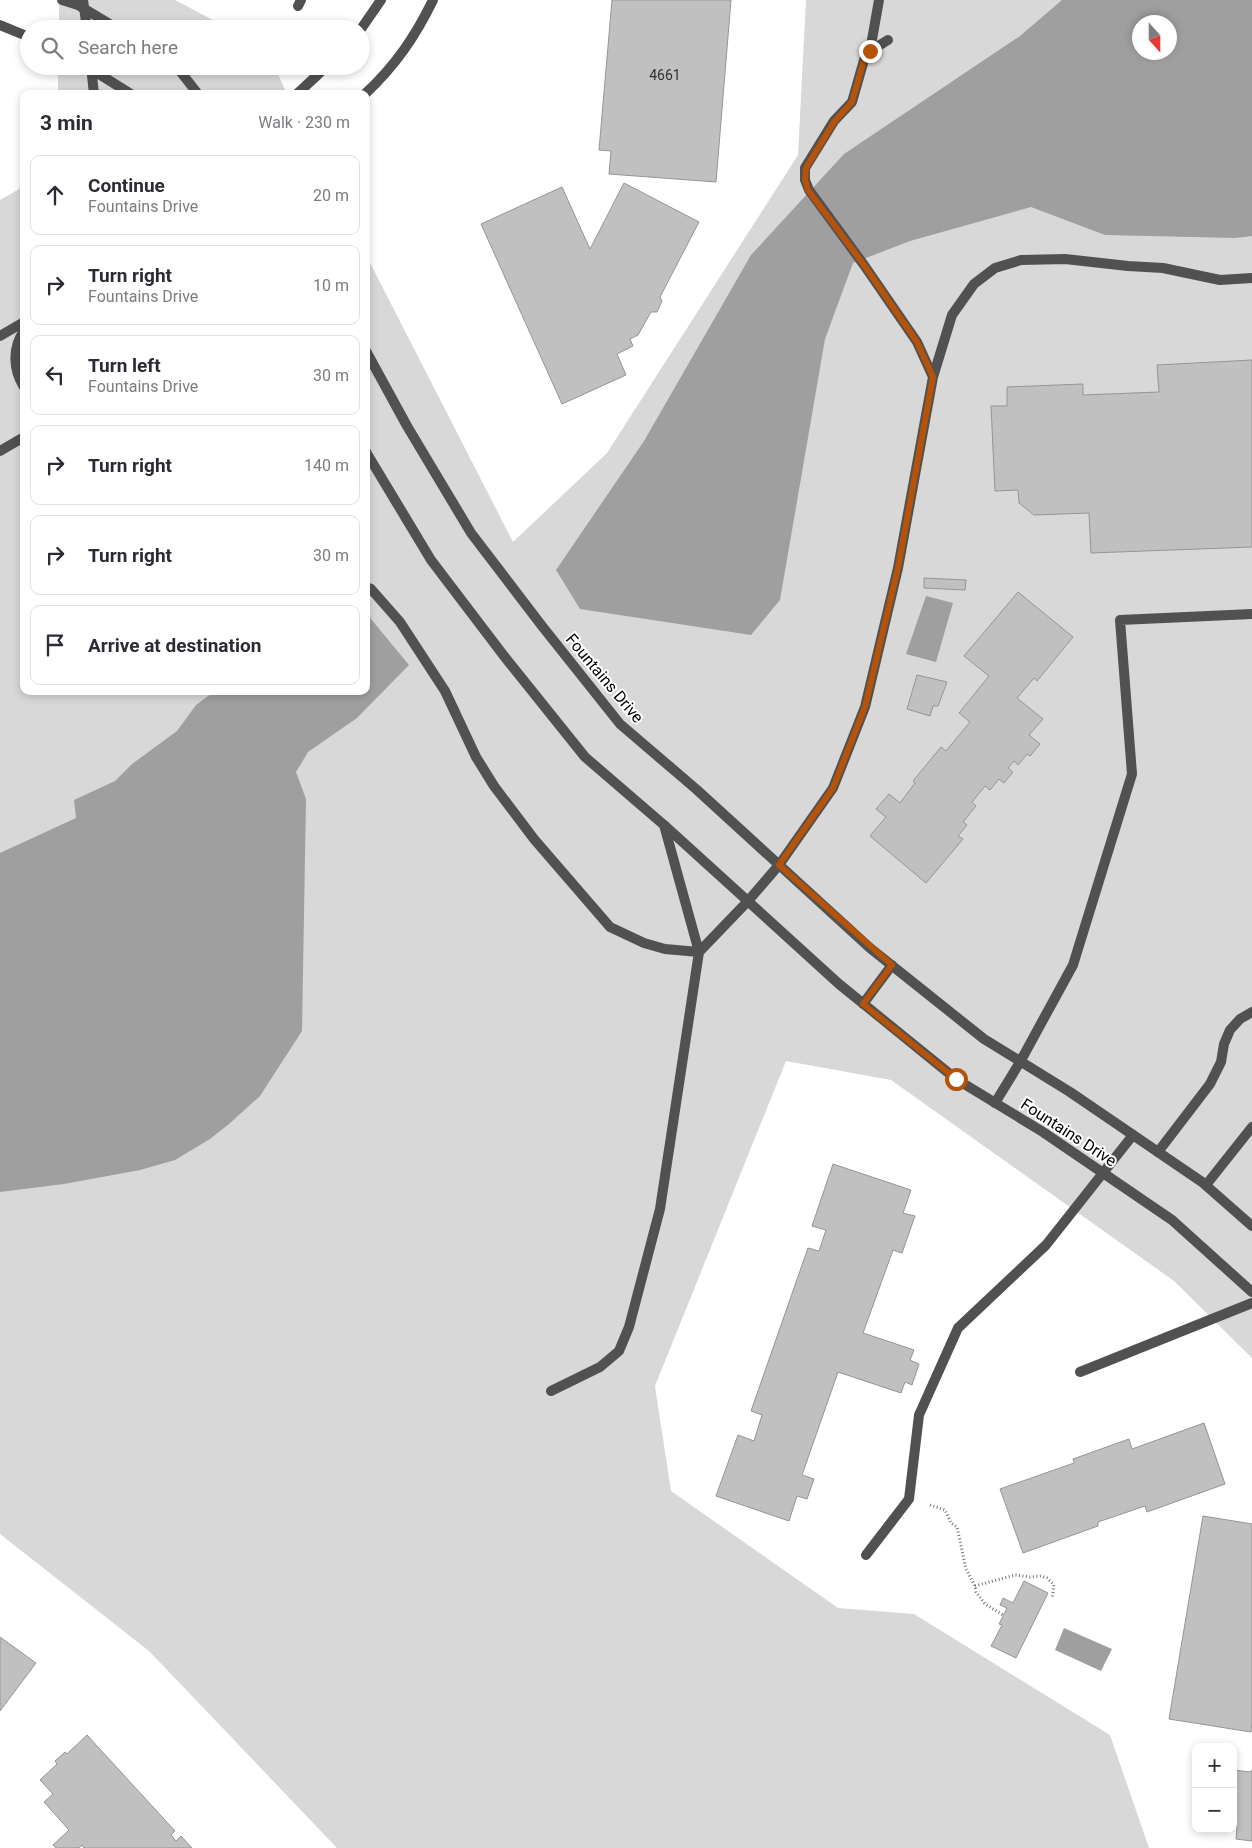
<!DOCTYPE html>
<meta charset="utf-8">
<style>
:root{--surface:#fff;--page:#f2f2f3;--text:#2b2b33;--muted:#7c7c81;--line:#e1e1e2}
body{margin:0;font-family:Roboto,sans-serif;background:var(--page);color:var(--text)}
.controls{position:absolute;right:15px;bottom:15px;display:grid;overflow:hidden;border-radius:10px;box-shadow:0 2px 8px #0003}
.controls button{width:45px;height:45px;display:grid;place-items:center;padding:0;border:0;border-bottom:1px solid var(--line);background:var(--surface);color:var(--text);font:25px sans-serif}
.compass{position:absolute;left:1132px;top:15px;width:45px;height:45px;border-radius:50%;background:var(--surface);box-shadow:0 2px 8px #0003;rotate:159deg}
.stop{position:absolute;width:15px;height:15px;margin:-11px;border:4px solid #b45309;border-radius:50%;background:#fff}
.stop.end{background:#b45309;border-color:#fff;box-shadow:0 1px 5px #0008}
.list{margin:0;padding:0;list-style:none}
h2{display:flex;justify-content:space-between;align-items:center;height:65px;margin:0;padding:0 20px;font-size:21px}
h2 small{font-size:16px;font-weight:400;color:var(--muted)}
.list li{display:grid;grid-template-columns:32px 1fr auto;gap:15px;align-items:center;box-sizing:border-box;height:80px;margin:0 10px 10px;padding:0 10px;border:1px solid var(--line);border-radius:10px}
.list b{display:block;font-size:19px;white-space:nowrap}
.list p{margin:0;font-size:16px;white-space:nowrap;color:var(--muted)}
.list em{font-size:16px;font-style:normal;color:var(--muted)}
.icon{flex:none;width:28px;height:28px;fill:none;stroke:currentColor;stroke-width:2;stroke-linecap:round;stroke-linejoin:round}
.map{position:relative;flex:none;width:1252px;height:1848px;overflow:hidden}
.search{position:absolute;background:var(--surface);box-shadow:0 2px 8px #0003;left:20px;top:20px;width:350px;height:55px;display:flex;align-items:center;gap:12px;box-sizing:border-box;padding:0 18px;border-radius:28px;color:var(--muted);font-size:19px}
.panel{position:absolute;background:var(--surface);box-shadow:0 2px 8px #0003;left:20px;top:90px;width:350px;height:605px;border-radius:10px}
.map>svg:first-child{display:block}
.green{fill:#d8d8d8;fill-rule:evenodd}
.water{fill:#9f9f9f;fill-rule:evenodd}
.building{fill:#c0c0c0;stroke:#959595}
.lines{fill:none;stroke-linecap:round;stroke-linejoin:round}
.path{stroke:#737373;stroke-width:3;stroke-dasharray:1 2.5;stroke-linecap:butt}
.service{stroke:#515151;stroke-width:10}
.minor{stroke:#515151;stroke-width:10}
.route{stroke:#b45309;stroke-width:6}
.labels{text-anchor:middle;stroke-width:4;stroke-linejoin:round;paint-order:stroke}
.number-label{font-size:14px;fill:#303030}
.street-label{font-size:16px;fill:#000;stroke:#fff}
</style>
<div class="map">
<svg width="1252" height="1848" viewBox="0 0 1252 1848">
<rect width="100%" height="100%" fill="#fff"/>
<!-- green -->
<path class="green" d="M59,0H175L230,29H59Z
M806,0H1252V1358L1174,1281L891,1080L786,1061L655,1386L671,1491L838,1608L914,1614L1110,1735L1149,1848H337L149,1651L0,1534V200L24,186V691H366V255L513,542L607,453L798,155ZM1140,22H1170V52H1140Z
M58,66H274L287,94H58Z"/>
<!-- water -->
<path class="water" d="M1062,0H1252V236L1235,238L1105,235L1031,207L910,241L853,263L825,339L780,600L751,635L580,609L556,570L644,441L751,255L844,154L1020,36ZM1140,22H1170V52H1140Z
M926,596L953,603L936,662L906,654Z
M366,613L409,665L357,718L308,752L296,772L306,799L302,1031L260,1096L229,1124L210,1139L175,1160L140,1170L64,1184L0,1192V853L76,818L74,800L115,781L132,764L177,731L196,705L215,691H366Z
M1064,1628L1112,1649L1101,1671L1055,1650Z"/>
<!-- building -->
<path class="building" d="M612,0H731L716,182L609,174L611,151L599,150Z
M624,183L699,222L660,297L662,301L657,312H651L638,335L630,339L633,346L617,354L626,375L562,404L481,224L562,187L590,249Z
M1252,360V547L1091,553L1089,513L1034,515L1019,503L1018,490L995,491L991,406H1007V387L1083,384V395L1159,392L1157,365Z
M924,578L966,580L965,590L924,588Z
M1018,592L1073,637L1037,681L1034,678L1017,698L1043,719L1029,735L1040,744L1030,756L1027,754L1018,765L1014,761L1008,768L1013,772L1004,783L999,779L990,790L985,786L972,802L976,806L963,822L967,825L958,836L963,839L926,883L870,836L886,817L876,809L889,794L900,803L915,783L913,781L941,747L946,751L970,722L959,713L989,676L964,656Z
M917,675L947,682L938,706H933L930,716L907,709Z
M833,1164L911,1190L903,1213L915,1216L902,1253L893,1250L863,1333L914,1350L910,1360L919,1364L912,1385L905,1382L901,1393L838,1372L802,1475L814,1479L807,1499L797,1496L789,1521L716,1496L738,1435L754,1441L762,1415L751,1411L808,1248L819,1251L826,1230L812,1226Z
M1204,1423L1225,1484L1147,1512L1145,1506L1098,1522V1526L1023,1553L1000,1489L1074,1463L1073,1459L1129,1439L1132,1449Z
M1203,1516L1252,1524V1723L1251,1732L1169,1719Z
M1024,1581L1048,1593L1016,1658L991,1646L1002,1625L999,1624L1007,1608L1000,1605L1003,1598L1013,1603Z
M0,1637L36,1663L0,1711Z
M87,1735L175,1831L171,1835L176,1841L181,1836L192,1848H84L82,1845L79,1848H56L53,1845L69,1830L44,1802L53,1794L40,1780L57,1764L55,1761L65,1752L67,1754Z
M1233,1770L1250,1772L1252,1770V1841L1236,1839L1237,1827L1233,1826Z"/>
<g class="lines">
<!-- path -->
<path class="path" d="M930,1505L945,1510L951,1523L957,1527L966,1569L975,1586L976,1592L985,1604L1003,1615
M975,1586L1015,1575L1030,1577L1041,1576L1047,1578L1054,1585L1052,1599"/>
<!-- service -->
<path class="service" d="M83,0L87,29
M298,6L301,0
M888,40L870,51L864,60L852,102L834,121L805,168V180L809,190L864,265L917,342L933,377
M870,51L879,0
M91,66L94,94
M24,331C12,348 13,370 24,387
M0,336L24,322
M0,451L24,437
M366,587L371,589L400,622L445,691L476,757L494,786L534,839L610,927L644,943L665,949L699,952L664,825
M995,1103L1020,1062L1073,965L1132,774L1120,620L1252,614
M1158,1152L1210,1084L1221,1062L1224,1044L1230,1030L1240,1019L1252,1012
M1206,1185L1252,1127
M1080,1372L1252,1303
M551,1391L600,1367L619,1351L629,1327L660,1209L699,952L748,901L779,865L833,788L865,707L898,568L933,377L952,315L974,284L995,268L1021,260L1065,259L1128,266L1163,268L1220,280L1252,278
M866,1555L909,1499L919,1415L958,1328L1046,1245L1133,1135"/>
<!-- minor -->
<path class="minor" d="M62,0L78,5L118,29
M0,25L29,37
M361,29L381,0
M86,66L131,94
M176,66L198,94
M297,94L327,66
M365,94C395,66 415,37 433,0
M366,351L407,426L471,533L542,626L620,724L696,789L870,948L984,1039L1070,1092L1202,1182L1252,1226
M366,452L431,560L504,656L585,757L664,825L839,984L956,1079L1043,1132L1172,1220L1252,1292
M863,1004L892,965"/>
</g>
<g class="lines">
<!-- route -->
<path class="route" d="M870,51L864,60L852,102L834,122L806,168L805,180L808,190L864,265L917,342L933,377L898,568L865,707L833,788L779,865L892,965L863,1004L956,1079"/>
</g>
<g class="labels">
<!-- number labels -->
<g class="number-label">
<text x="665" y="80">4661</text>
</g>
<!-- street labels -->
<g class="street-label">
<text transform="translate(605 678) rotate(50)" y="6">Fountains Drive</text>
<text transform="translate(1069 1132) rotate(33)" y="6">Fountains Drive</text>
</g>
</g>
</svg>
<div class="controls">
<button>+</button>
<button>−</button>
</div>
<svg class="compass" viewBox="-18 -18 36 36"><path d="M0-13l5 13h-10z" fill="#e53935"/><path d="M0 13l5-13h-10z" fill="#7c7c81"/></svg>
<div class="stop" style="left:956px;top:1079px"></div>
<div class="stop end" style="left:870px;top:51px"></div>
<div class="search"><svg class="icon" aria-label="search" viewBox="0 0 24 24"><circle cx="10" cy="10" r="6"/><path d="M15 15l6 6"/></svg>Search here</div>
<section class="panel">
<h2>3 min<small>Walk · 230 m</small></h2>
<ul class="list">
<li><svg class="icon" aria-label="ahead" viewBox="0 0 24 24"><path d="M12 20V5M6 11l6-6 6 6"/></svg><div><b>Continue</b><p>Fountains Drive</p></div><em>20 m</em></li>
<li><svg class="icon" aria-label="right" viewBox="0 0 24 24"><path d="M7 20v-9h11M14 6l5 5-5 5"/></svg><div><b>Turn right</b><p>Fountains Drive</p></div><em>10 m</em></li>
<li><svg class="icon" aria-label="left" viewBox="0 0 24 24"><path d="M17 20v-9H6M10 6l-5 5 5 5"/></svg><div><b>Turn left</b><p>Fountains Drive</p></div><em>30 m</em></li>
<li><svg class="icon" aria-label="right" viewBox="0 0 24 24"><path d="M7 20v-9h11M14 6l5 5-5 5"/></svg><div><b>Turn right</b></div><em>140 m</em></li>
<li><svg class="icon" aria-label="right" viewBox="0 0 24 24"><path d="M7 20v-9h11M14 6l5 5-5 5"/></svg><div><b>Turn right</b></div><em>30 m</em></li>
<li><svg class="icon" aria-label="arrive" viewBox="0 0 24 24"><path d="M6 21V4h12l-3 4 3 4H6"/></svg><div><b>Arrive at destination</b></div></li>
</ul>
</section>
</div>
